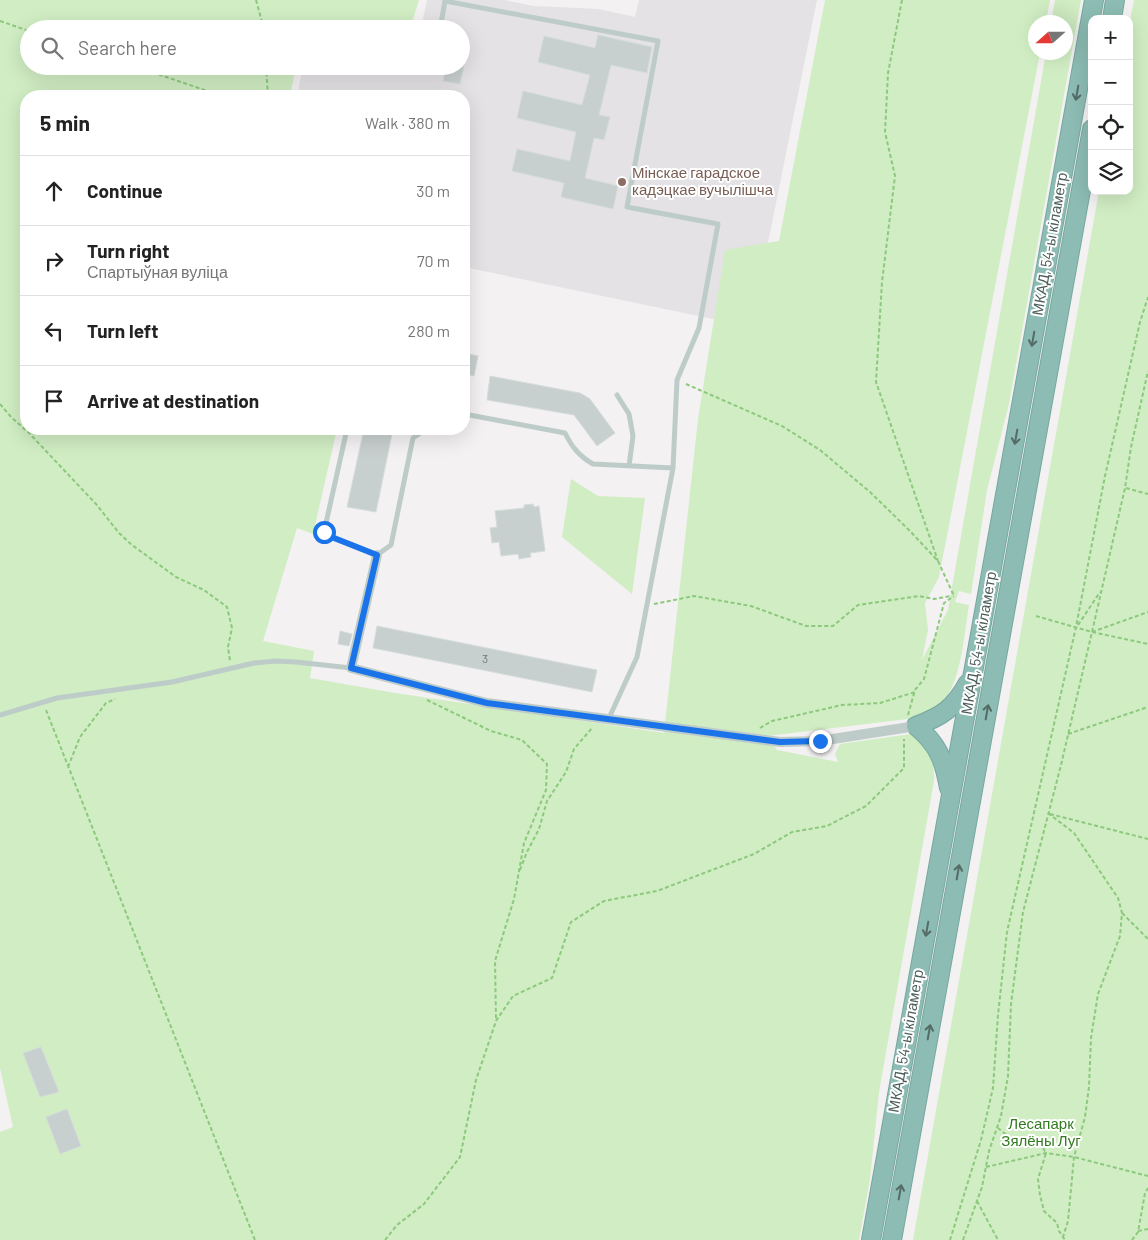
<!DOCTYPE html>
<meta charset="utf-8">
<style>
:root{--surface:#fff;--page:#f6f6f6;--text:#222;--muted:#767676;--line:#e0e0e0}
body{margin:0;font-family:Barlow,sans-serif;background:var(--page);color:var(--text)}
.controls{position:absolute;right:15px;top:15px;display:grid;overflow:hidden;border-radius:10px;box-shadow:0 5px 20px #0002}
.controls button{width:45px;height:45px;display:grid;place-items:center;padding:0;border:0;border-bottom:1px solid var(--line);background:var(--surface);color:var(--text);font:25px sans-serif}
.compass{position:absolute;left:1028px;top:15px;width:45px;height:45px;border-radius:50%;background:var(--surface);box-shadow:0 5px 20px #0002;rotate:249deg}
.stop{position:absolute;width:15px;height:15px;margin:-11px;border:4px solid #1a73e8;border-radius:50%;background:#fff}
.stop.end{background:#1a73e8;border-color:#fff;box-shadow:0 1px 5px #0008}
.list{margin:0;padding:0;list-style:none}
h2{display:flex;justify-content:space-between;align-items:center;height:65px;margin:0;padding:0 20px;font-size:21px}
h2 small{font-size:16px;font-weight:400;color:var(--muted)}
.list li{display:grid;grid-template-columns:32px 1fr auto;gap:15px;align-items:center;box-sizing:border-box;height:70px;padding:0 20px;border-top:1px solid var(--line)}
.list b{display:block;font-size:19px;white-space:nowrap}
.list p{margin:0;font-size:16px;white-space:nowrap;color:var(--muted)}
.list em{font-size:16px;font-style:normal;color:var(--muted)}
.icon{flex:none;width:28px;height:28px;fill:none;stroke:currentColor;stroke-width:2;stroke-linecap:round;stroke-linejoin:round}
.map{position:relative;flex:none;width:1148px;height:1240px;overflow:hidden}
.search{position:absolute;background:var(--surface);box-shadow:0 5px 20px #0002;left:20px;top:20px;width:450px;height:55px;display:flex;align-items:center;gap:12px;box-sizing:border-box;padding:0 18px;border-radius:28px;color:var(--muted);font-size:19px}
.panel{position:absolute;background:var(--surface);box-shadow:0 5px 20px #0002;left:20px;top:90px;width:450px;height:345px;border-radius:20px}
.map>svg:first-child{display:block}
.education{fill:#e4e2e4}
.green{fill:#d0edc3}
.building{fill:#c8cfcf;stroke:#d5dcdc}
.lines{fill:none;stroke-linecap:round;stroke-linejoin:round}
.highway-casing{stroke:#77a89f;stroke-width:20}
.path{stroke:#8cc97d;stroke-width:2;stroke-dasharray:4 2.5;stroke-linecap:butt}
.lane{stroke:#beccc9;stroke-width:5}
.street{stroke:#beccc9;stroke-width:10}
.highway{stroke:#8cbcb3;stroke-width:18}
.oneway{stroke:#546b66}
.route{stroke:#1a73e8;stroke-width:6}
.education-dot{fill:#8d6e63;stroke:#fff;stroke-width:2}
.labels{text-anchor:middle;stroke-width:4;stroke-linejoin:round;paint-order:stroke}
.number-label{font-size:12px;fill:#6a7a76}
.education-label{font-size:15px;fill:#785e54;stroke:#fff;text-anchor:start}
.street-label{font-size:15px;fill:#4a5d59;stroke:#fff}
.park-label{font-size:15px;fill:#317b1e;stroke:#fff}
</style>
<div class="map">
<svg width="1148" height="1240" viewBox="0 0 1148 1240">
<rect width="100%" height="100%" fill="#f3f1f2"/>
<!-- education -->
<path class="education" d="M427,0H505L533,6L599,9L635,17L639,0H817L751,327L464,267V96H297L303,66H461V29H421Z"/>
<!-- green -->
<path class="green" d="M0,0H419L410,29H29V66H296L290,96H26V429H337L313,534L297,528L263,641L314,651L310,678L395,693L664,733L698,419L725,250L779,241L825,0H1050L1046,22H1036V52L1040,53L939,577L925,603L928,630L922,660L948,610L1046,53L1066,52V22H1051L1055,0H1081L1009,404L987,490L971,594L959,591L955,602L969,605C963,638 962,694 931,713C927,715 921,717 916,718L767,736L777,750L838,762L835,754L840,744L911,734C928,747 935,759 934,781L879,1092L870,1179L859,1240H0V1132L13,1127L0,1068Z
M1134,0H1148V1240H913L1099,191H1129V26Z
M571,479L598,496L645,498L632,594L562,537Z"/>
<!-- building -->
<path class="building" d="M598,35L652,47L647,73L611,65L599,115L610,117L604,140L594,138L585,178L618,186L613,209L561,197L564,183L512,171L517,149L570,161L576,132L517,118L523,91L582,105L590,75L538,62L544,36L595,48Z
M446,66H464L460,84L443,81Z
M464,353L478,356L474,376L464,374Z
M490,376L580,393L590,399L615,433L597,446L574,415L487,400Z
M364,429H393L376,512L347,507Z
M533,504L534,507L539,506L545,551L530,553L531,557L519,559L518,554L501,556L499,542L492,543L490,528L497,527L495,511L524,508V505Z
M377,626L597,670L592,692L373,648Z
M340,631L352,634L349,646L338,644Z
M41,1047L59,1092L40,1097L23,1053Z
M67,1109L81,1146L60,1154L46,1117Z"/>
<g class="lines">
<!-- highway casing -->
<g class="highway-casing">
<path id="highway" d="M1112,19L1115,0
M916,726C943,716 954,708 968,683
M916,726C938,744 944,760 949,788
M871,1240L1094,0
M892,1240L1092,129"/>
</g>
<!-- path -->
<path class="path" d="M256,0L264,29
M902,0L888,73L885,132L895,176L882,282L876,382L938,561
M0,21L29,31
M134,66L222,96
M266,66L268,96
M686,384L782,426L820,450L870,492L910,531L938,561L954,596
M0,404L11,417L29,433L96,504L119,533L132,545L176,577L204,590L227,607L232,628L228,647L230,661
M1126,488L1148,494
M654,604L694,596L751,606L806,626H833L858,605L919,596L934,599L951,596
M1036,616L1092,632L1148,644
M1078,625L1100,592
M1092,632L1148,612
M427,700L491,731L522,740L547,764L546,790L524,843L514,899L495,961L496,1021
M46,710L255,1240
M908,715L915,690L924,679L944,603L954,596
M760,728L772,721L842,705L880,703L915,692
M1068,734L1148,707
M68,767L80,737L106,703L115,699
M1048,813L1074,833L1118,898L1122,913L1120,936L1098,994L1091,1038L1089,1087L1085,1117L1074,1157L1068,1221L1063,1237
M1050,814L1148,839
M520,870L527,852L539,829L547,801L566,772L574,749L592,728
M1122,913L1148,939
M998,1128C1005,1134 1021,1147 1030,1147C1035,1147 1037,1145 1042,1146L1046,1153L1038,1179L1040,1195L1044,1211L1057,1223L1059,1231L1065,1240
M986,1167L1046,1153L1074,1157L1148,1176
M977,1201L998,1240
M1138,1231L1148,1229
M385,1240L397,1225L424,1204L460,1157L476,1080L496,1021L513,996L552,978L571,922L604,901L657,891L754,854L792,832L827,826L866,806L904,768V739
M950,1240L981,1140L993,1088L998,1015L1007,932L1076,627L1105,476L1140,322L1148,297
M963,1240L982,1187L989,1151L1001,1116L1008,1076L1011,1004L1023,912L1061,765L1092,632L1125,488L1131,447L1148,371
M1132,1240L1138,1232L1145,1193L1148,1188"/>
<!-- lane -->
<path class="lane" d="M440,29L445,1L658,41L627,207L718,224L699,328L677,380L673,468L637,657L609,718
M617,395L629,414L633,436L629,466
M464,414L565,433C572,447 579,456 593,464L673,468
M347,429L324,532L329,536L377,555L391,545L413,438L426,429
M0,715L57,698L172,682L254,663L276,661L296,662L351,668"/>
<!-- street -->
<path class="street" d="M377,555L351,668L487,703L780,742L820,741L916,726"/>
<!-- highway -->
<use href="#highway" class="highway"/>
</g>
<!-- one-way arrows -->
<defs><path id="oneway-shaft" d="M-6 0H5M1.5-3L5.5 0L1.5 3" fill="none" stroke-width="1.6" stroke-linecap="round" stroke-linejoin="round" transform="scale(1.25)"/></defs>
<g class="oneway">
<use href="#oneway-shaft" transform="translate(1077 93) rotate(100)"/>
<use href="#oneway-shaft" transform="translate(1033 339) rotate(100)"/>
<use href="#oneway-shaft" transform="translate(1016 437) rotate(100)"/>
<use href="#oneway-shaft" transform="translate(987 712) rotate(-80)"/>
<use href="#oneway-shaft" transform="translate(958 872) rotate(-80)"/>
<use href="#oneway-shaft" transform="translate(927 929) rotate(100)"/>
<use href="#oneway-shaft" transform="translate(929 1032) rotate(-80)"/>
<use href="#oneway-shaft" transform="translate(900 1192) rotate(-80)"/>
</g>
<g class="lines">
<!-- route -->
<path class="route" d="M324,532L329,536L377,555L351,668L487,703L780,742L820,741"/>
</g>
<!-- markers -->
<circle class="education-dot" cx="622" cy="182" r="5"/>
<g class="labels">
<!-- number labels -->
<g class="number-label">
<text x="485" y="663">3</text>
</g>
<!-- education labels -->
<g class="education-label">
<text x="632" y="178">Мінскае гарадское<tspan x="632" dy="17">кадэцкае вучылішча</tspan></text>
</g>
<!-- street labels -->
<g class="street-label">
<text transform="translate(1050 244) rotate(-80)" y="5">МКАД, 54-ы кіламетр</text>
<text transform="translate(979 643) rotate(-80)" y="5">МКАД, 54-ы кіламетр</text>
<text transform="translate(906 1041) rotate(-80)" y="5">МКАД, 54-ы кіламетр</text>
</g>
<!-- park labels -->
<g class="park-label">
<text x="1041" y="1129">Лесапарк<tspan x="1041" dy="17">Зялёны Луг</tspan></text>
</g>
</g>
</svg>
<div class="controls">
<button>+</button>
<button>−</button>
<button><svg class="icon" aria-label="locate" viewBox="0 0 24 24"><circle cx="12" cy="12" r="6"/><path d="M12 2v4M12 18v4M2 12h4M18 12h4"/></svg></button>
<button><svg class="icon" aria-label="layers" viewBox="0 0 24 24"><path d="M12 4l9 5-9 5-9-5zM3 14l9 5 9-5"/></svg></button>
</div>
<svg class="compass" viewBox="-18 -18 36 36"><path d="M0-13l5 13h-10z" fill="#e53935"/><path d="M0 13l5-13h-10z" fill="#767676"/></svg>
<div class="stop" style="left:324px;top:532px"></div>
<div class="stop end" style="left:820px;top:741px"></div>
<div class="search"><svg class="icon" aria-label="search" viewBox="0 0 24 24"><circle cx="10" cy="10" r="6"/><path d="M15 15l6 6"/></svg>Search here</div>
<section class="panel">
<h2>5 min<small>Walk · 380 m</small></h2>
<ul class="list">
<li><svg class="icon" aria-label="ahead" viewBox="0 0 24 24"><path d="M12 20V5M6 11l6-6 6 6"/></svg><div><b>Continue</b></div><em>30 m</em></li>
<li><svg class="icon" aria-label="right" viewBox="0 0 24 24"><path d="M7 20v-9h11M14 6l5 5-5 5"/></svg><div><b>Turn right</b><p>Спартыўная вуліца</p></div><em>70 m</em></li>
<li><svg class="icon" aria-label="left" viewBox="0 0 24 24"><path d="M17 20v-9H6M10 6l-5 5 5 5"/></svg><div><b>Turn left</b></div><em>280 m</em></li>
<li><svg class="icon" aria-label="arrive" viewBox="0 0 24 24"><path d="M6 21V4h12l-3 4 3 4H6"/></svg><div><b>Arrive at destination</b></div></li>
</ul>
</section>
</div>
